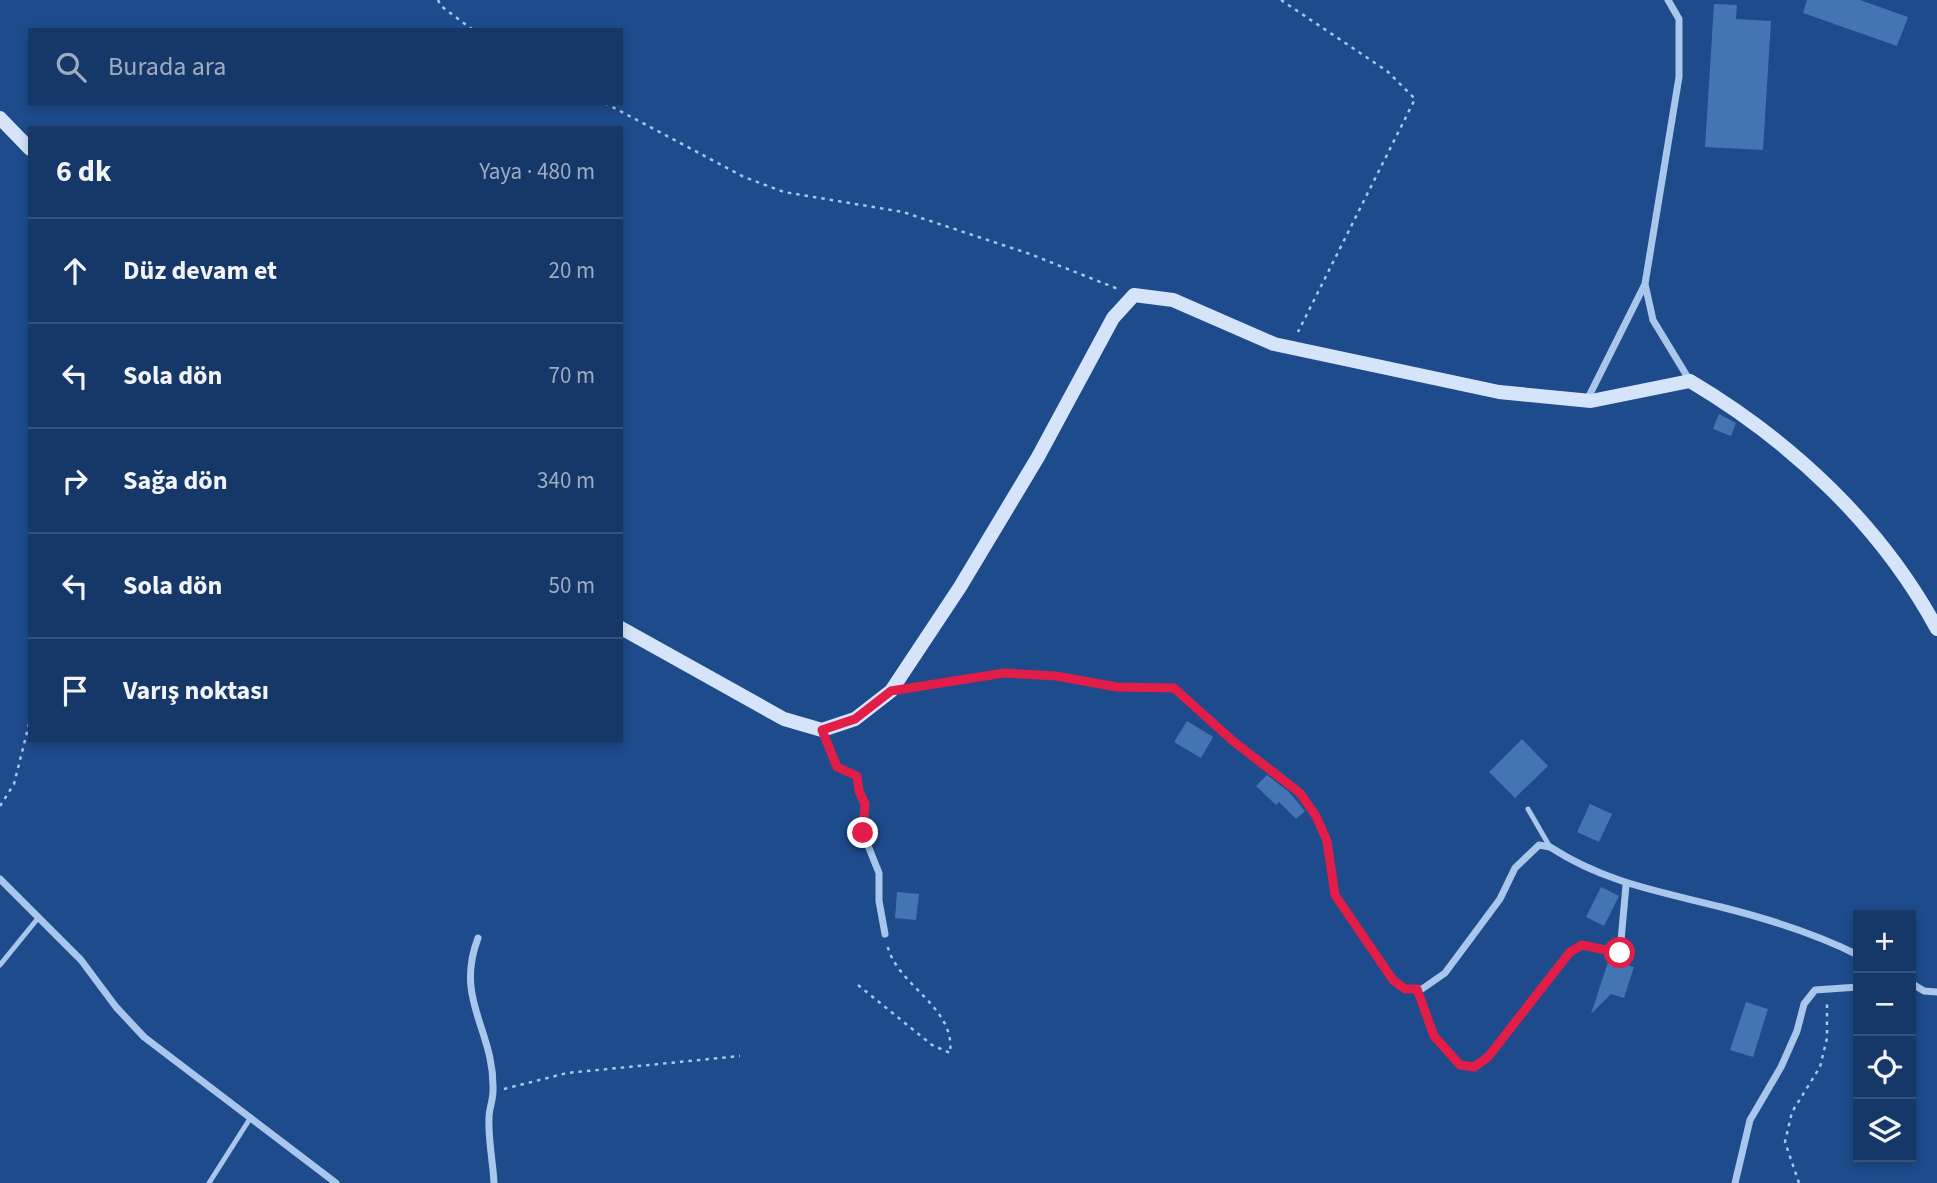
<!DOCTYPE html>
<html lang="tr">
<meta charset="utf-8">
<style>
:root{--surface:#163868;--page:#234371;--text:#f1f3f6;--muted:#9eacc0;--line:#35527c}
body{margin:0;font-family:"Source Sans 3",sans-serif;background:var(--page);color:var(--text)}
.controls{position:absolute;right:21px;bottom:21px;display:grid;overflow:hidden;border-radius:0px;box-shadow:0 4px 10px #0003}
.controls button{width:63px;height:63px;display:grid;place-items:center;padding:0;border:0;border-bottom:2px solid var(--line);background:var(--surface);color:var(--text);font:35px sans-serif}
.stop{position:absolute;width:21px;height:21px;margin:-16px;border:5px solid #e11d48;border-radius:50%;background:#fff}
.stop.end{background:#e11d48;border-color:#fff;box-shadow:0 2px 7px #0008}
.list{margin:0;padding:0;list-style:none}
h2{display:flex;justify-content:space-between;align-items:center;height:91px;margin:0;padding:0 28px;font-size:30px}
h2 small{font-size:23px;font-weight:400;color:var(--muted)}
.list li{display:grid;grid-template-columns:46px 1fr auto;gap:21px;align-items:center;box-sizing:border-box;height:105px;padding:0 28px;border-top:2px solid var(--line)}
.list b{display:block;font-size:26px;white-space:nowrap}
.list em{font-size:23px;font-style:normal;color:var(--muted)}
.icon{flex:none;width:38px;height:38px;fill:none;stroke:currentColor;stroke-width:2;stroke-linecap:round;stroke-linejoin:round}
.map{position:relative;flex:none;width:1937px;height:1183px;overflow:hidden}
.search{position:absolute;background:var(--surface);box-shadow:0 4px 10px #0003;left:28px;top:28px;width:595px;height:77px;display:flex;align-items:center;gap:18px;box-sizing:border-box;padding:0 24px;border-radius:0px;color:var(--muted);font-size:26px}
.panel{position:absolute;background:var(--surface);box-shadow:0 4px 10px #0003;left:28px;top:126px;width:595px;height:616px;border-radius:0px}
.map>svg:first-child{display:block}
.building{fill:#4574b3}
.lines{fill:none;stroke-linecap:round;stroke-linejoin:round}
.path{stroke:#a9c6ec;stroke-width:2.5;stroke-dasharray:3.5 5;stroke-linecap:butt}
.lane{stroke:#a9c6ec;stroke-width:5}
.street{stroke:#a9c6ec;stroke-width:7}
.secondary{stroke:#d5e4f9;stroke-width:14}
.route{stroke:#e11d48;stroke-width:9}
</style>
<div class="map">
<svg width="1937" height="1183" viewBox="0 0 1937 1183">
<rect width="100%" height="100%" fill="#1d4b8b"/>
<!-- building -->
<path class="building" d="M1807,0H1860L1908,17L1897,46L1803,13Z
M1714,4L1737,5L1736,19L1771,21L1763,150L1705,147Z
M1719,414L1736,423L1731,436L1713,429Z
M1187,721L1213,737L1201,758L1174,742Z
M1522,739L1548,766L1515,798L1489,772Z
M1267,775L1289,792L1305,811L1296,819L1279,802L1276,805L1256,786Z
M1590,804L1612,814L1599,842L1577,832Z
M1601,887L1619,896L1604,926L1586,917Z
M897,892L919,894L916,920L895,918Z
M1609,959L1634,967L1624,998L1611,994L1591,1014Z
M1746,1002L1768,1009L1753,1057L1730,1050Z"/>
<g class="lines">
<!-- path -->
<path class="path" d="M438,0L441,6L473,30
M1281,0L1387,71L1415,99L1298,332
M605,103L744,177L784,192L903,212L1030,254L1118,289
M0,806L14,784L30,720
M858,985L932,1045L950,1053C956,1006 896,986 887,944
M504,1089L567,1073L740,1056
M1799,1183L1785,1142L1792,1112L1820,1067L1827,1038V1002"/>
<!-- lane -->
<path class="lane" d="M1528,809L1550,847
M0,965L39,917
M209,1183L251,1117"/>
<!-- street -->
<path class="street" d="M1668,0L1679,19V77L1645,284L1653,320L1690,381
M1587,400L1644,286
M892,691L1004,673L1056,676L1117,687L1174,688L1233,741L1300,793L1316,816L1327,841L1335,895L1393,980L1405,989H1422L1445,973L1500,899L1515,868L1539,845L1550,847C1606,883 1658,891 1721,907C1769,919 1814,933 1858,955
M822,730L837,767L857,776L859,791L865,804L863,833L879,873V901L885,934
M0,879L81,960L116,1007L144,1037L336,1183
M478,938C454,1001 495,1030 493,1091C493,1100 489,1109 489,1118C488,1140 493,1161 494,1183
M1911,983L1924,991L1937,992
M1417,989L1434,1036L1460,1065L1474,1067L1488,1057L1570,952L1582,945L1620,952L1626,885
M1735,1183L1750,1120L1781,1067L1797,1031L1804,1004L1815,990L1858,987"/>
<!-- secondary -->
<path class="secondary" d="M0,118L30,149
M621,628L784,719L822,730L855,719L891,691L960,587L1038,457L1113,318L1134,295L1173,300L1274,344L1499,392L1591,401L1690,381C1791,441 1881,525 1937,629"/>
</g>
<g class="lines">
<!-- route -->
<path class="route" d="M863,833L865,804L859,791L857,776L837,767L822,730L855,719L891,691L1004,673L1056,676L1117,687L1174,688L1233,741L1300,793L1316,816L1327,841L1335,895L1393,980L1405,989H1417L1434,1036L1460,1065L1474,1067L1488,1057L1570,952L1582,945L1620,953"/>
</g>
</svg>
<div class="controls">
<button>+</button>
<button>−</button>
<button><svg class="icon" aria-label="locate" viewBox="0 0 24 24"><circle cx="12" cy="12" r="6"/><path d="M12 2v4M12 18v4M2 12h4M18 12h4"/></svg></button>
<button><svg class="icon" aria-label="layers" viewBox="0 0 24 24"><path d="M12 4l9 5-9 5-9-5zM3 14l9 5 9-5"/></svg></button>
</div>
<div class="stop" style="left:1620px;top:953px"></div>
<div class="stop end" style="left:863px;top:833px"></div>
<div class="search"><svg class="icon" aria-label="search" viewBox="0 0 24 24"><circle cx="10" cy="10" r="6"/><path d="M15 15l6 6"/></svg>Burada ara</div>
<section class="panel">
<h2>6 dk<small>Yaya · 480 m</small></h2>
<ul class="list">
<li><svg class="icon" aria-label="ahead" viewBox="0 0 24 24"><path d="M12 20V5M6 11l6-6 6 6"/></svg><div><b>Düz devam et</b></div><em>20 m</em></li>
<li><svg class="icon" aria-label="left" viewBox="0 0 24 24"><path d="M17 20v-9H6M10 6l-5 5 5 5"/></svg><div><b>Sola dön</b></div><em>70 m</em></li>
<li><svg class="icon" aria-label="right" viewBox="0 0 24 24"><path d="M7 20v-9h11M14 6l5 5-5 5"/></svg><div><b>Sağa dön</b></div><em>340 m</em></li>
<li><svg class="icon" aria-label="left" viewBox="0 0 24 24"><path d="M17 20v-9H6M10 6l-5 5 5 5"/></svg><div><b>Sola dön</b></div><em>50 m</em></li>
<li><svg class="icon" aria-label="arrive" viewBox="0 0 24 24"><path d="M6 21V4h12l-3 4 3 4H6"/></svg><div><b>Varış noktası</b></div></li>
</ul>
</section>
</div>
